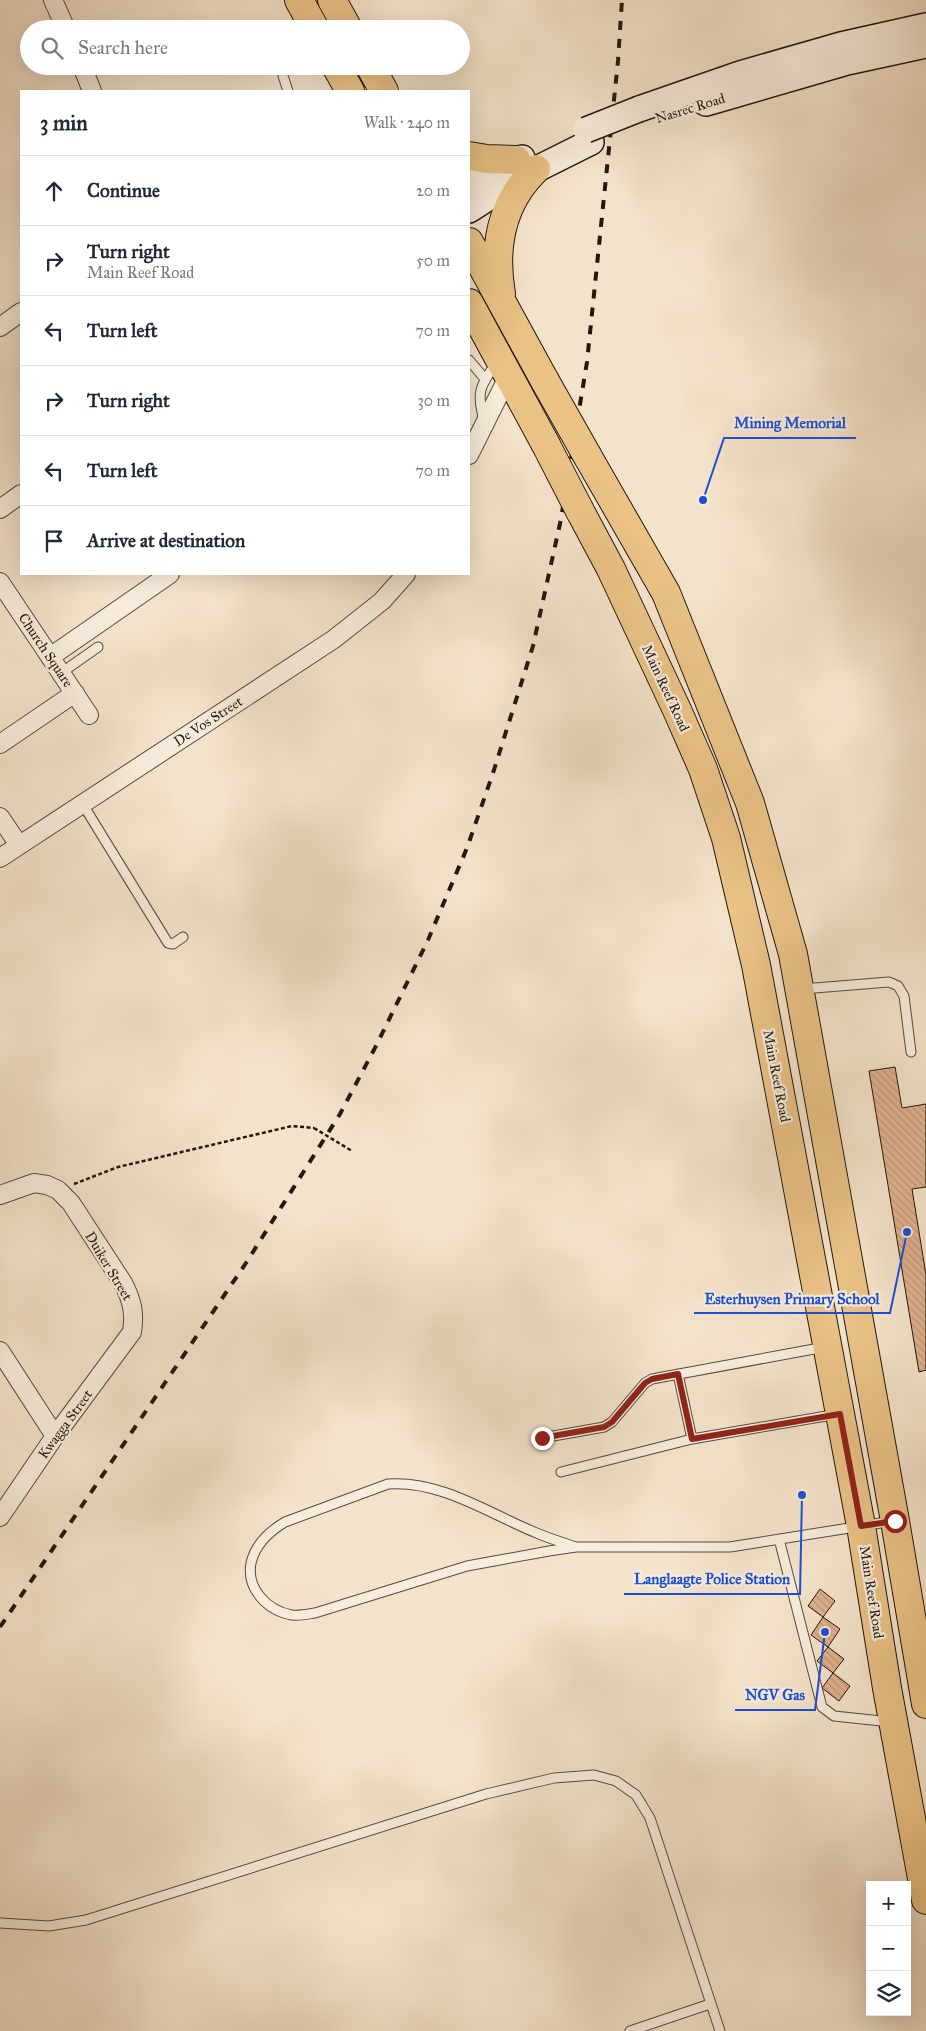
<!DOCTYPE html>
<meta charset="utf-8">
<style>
:root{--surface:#fff;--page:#f6f6f7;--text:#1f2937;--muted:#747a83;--line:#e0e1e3}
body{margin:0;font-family:"IM FELL Great Primer",serif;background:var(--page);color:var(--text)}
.controls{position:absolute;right:15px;bottom:15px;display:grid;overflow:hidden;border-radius:0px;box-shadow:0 5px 20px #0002}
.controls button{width:45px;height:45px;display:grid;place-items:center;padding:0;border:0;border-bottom:1px solid var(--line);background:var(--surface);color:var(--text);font:25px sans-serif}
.stop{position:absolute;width:15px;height:15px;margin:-11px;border:4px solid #8f2418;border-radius:50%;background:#fff}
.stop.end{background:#8f2418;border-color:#fff;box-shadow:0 1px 5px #0008}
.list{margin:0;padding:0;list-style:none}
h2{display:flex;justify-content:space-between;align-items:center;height:65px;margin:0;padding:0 20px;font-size:21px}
h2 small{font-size:16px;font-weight:400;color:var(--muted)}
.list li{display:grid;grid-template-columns:32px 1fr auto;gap:15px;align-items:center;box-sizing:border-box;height:70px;padding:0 20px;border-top:1px solid var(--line)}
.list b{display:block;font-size:19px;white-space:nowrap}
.list p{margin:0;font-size:16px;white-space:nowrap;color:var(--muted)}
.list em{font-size:16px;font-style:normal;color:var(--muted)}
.icon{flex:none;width:28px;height:28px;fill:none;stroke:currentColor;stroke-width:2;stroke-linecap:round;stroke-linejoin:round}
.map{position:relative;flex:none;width:926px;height:2031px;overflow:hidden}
.search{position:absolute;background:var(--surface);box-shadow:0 5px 20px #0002;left:20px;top:20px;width:450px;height:55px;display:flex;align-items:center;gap:12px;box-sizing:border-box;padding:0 18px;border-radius:28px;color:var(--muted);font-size:19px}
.panel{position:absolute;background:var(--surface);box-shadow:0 5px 20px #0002;left:20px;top:90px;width:450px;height:485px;border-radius:0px}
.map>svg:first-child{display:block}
.building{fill:url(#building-back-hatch);stroke:#20180f}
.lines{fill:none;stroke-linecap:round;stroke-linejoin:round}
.service-casing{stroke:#554b3e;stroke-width:11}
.minor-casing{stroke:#554b3e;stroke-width:20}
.secondary-casing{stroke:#20180f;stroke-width:28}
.primary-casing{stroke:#20180f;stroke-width:30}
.path{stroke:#20180f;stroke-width:2.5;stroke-dasharray:4 2.5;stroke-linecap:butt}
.service{stroke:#f8eddd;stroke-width:9}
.minor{stroke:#f8eddd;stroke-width:18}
.secondary{stroke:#f8eddd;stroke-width:25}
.primary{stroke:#eac286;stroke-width:28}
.rail{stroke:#20180f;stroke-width:4;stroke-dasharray:9 9;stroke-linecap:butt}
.secondary-bridge-casing{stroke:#20180f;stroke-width:28;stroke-linecap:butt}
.primary-bridge-casing{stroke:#20180f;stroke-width:30;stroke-linecap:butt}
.path-bridge{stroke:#20180f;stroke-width:2.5;stroke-dasharray:4 2.5;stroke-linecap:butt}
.secondary-bridge{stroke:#f8eddd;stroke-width:25}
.primary-bridge{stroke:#eac286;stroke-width:28}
.route{stroke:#8f2418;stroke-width:6}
.labels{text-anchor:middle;stroke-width:4.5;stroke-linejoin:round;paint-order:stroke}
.street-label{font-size:14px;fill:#20180f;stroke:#f8eddd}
.leader{fill:none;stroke:#1d4ed8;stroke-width:2}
.callout-dot{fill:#1d4ed8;stroke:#f8eddd;stroke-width:2}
.callout-label{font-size:15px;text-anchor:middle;font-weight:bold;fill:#1d4ed8;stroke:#f8eddd;stroke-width:4.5;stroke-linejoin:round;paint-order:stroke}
</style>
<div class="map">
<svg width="926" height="2031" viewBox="0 0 926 2031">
<defs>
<pattern id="building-back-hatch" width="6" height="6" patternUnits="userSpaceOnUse" patternTransform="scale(1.25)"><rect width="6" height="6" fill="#e0b18e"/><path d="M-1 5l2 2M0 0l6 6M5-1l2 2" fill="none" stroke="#c09879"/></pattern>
</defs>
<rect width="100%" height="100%" fill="#f4e3cb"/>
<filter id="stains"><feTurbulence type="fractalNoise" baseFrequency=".004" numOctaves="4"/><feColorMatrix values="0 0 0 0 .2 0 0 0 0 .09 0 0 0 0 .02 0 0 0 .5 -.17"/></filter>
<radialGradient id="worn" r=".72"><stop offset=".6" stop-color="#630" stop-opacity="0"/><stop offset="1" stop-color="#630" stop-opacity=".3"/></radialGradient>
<!-- building -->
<path class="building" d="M895,1067L902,1108L926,1104V1187L912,1189L926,1275V1370L919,1372L869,1071Z
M820,1589L835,1601L823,1617L808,1606Z
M823,1617L840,1629L828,1647L811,1635Z
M828,1647L844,1659L833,1673L817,1661Z
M833,1673L850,1686L839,1701L822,1688Z"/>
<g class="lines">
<!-- service casing -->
<g class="service-casing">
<path id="service" d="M283,76L288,91
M469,360L485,379
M484,421C476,391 480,386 497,362
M61,673L98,647
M82,803L168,943L173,944L183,937
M802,989L889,982L898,986L904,996L911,1052
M678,1374L692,1439
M542,1438L604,1427L612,1422L645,1383L652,1379L825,1347
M561,1472L692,1439L838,1414
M779,1539L822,1707L834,1716L891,1722
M576,1547C564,1543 551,1539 539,1534C491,1515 442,1480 388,1484L285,1522C270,1531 255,1545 251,1563C246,1589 268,1611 292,1615C299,1616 308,1614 315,1613L467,1566L549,1551L576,1547H730L893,1521
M0,1923L49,1926L86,1920L486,1794L554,1778L594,1775L616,1781L636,1795L650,1818L720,2031
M630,2031L710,2004"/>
</g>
<!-- minor casing -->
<g class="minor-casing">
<path id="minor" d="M53,0L66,29
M82,66L92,91
M0,327L21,312
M469,455L509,375
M0,509L21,494
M0,582L89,715
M50,657L170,574
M0,744L75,693
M0,817L19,845
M0,858L334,639L382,601L406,574
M0,1195L34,1183L47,1185L58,1190L71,1203L123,1283C132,1300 135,1313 132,1332L55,1436L0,1517
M0,1351L55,1436"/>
</g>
<!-- secondary casing -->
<g class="secondary-casing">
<path id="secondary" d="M706,103L847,62L926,45
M639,109L740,74L841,45L926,26
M469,185L522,158
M469,210L517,179L591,142"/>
</g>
<!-- primary casing -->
<g class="primary-casing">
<path id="primary" d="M299,0L315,29
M332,0L348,29
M336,66L350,91
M370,66L384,91
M469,156L487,159L516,160
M469,242L545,381
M501,294C493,247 501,203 536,169
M469,303L545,443
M588,457L666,593L750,803L793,954L895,1521L926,1704
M580,511L611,569L677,710L703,769L726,838L756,965L861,1526L887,1688L926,1900"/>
</g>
<!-- path -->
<path class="path" d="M74,1184L118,1167L292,1126L314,1128"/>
<!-- service -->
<use href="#service" class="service"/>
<!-- minor -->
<use href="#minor" class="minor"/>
<!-- secondary -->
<use href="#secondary" class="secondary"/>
<!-- primary -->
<use href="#primary" class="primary"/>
<!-- rail -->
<path class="rail" d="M0,1627L246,1263L340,1114L377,1044L428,940L467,848L493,773L533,646L561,519L587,362L618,61L622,0"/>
<!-- secondary-bridge casing -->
<g class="secondary-bridge-casing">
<path id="secondary-bridge" d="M586,130L639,109"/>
</g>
<!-- primary-bridge casing -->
<g class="primary-bridge-casing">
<path id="primary-bridge" d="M545,381L588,457
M545,443L580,511"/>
</g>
<!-- path-bridge -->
<path class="path-bridge" d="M314,1128L352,1151"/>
<!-- secondary-bridge -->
<use href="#secondary-bridge" class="secondary-bridge"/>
<!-- primary-bridge -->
<use href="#primary-bridge" class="primary-bridge"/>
</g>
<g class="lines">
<!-- route -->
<path class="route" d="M542,1438L604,1427L612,1422L645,1383L652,1379L678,1374L692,1439L840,1414L861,1526L895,1521"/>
</g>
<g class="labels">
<!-- street labels -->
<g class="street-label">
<text transform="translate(690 108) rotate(-17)" y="5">Nasrec Road</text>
<text transform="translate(46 650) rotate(56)" y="5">Church Square</text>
<text transform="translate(666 688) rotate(65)" y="5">Main Reef Road</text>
<text transform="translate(208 721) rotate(-33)" y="5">De Vos Street</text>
<text transform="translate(777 1076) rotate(79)" y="5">Main Reef Road</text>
<text transform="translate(109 1266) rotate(59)" y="5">Duiker Street</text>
<text transform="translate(65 1424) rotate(-54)" y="5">Kwagga Street</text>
<text transform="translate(872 1592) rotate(81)" y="5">Main Reef Road</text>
</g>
</g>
<!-- callouts -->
<path class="leader" d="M703 500L724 438H856M907 1232L890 1313H694M802 1495L800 1594H624M825 1632L815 1710H735"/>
<g class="callout-dot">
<circle cx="703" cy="500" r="5"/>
<circle cx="907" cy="1232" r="5"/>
<circle cx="802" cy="1495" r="5"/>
<circle cx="825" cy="1632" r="5"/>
</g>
<g class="callout-label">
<text x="790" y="428">Mining Memorial</text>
<text x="792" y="1304">Esterhuysen Primary School</text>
<text x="712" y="1584">Langlaagte Police Station</text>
<text x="775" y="1700">NGV Gas</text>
</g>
<rect width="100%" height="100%" filter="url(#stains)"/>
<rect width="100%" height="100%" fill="url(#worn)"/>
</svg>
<div class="controls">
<button>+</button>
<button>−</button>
<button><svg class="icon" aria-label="layers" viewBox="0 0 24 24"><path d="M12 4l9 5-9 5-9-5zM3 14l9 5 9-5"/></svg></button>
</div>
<div class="stop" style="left:895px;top:1521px"></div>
<div class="stop end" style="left:542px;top:1438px"></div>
<div class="search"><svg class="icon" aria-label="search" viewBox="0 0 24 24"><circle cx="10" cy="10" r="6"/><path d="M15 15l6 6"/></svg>Search here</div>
<section class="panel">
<h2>3 min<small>Walk · 240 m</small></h2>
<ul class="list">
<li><svg class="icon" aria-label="ahead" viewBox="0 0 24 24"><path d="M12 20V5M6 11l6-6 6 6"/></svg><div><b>Continue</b></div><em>20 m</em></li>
<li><svg class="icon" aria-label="right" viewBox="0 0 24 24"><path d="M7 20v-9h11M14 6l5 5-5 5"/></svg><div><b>Turn right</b><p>Main Reef Road</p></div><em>50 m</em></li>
<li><svg class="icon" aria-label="left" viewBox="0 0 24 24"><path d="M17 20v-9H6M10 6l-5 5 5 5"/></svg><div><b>Turn left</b></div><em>70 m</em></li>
<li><svg class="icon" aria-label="right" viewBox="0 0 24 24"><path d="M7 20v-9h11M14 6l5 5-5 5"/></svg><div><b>Turn right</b></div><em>30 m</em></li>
<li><svg class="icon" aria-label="left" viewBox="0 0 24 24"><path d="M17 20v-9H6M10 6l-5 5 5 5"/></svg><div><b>Turn left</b></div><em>70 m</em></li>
<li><svg class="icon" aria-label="arrive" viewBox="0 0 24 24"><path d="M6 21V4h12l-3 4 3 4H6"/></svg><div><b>Arrive at destination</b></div></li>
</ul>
</section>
</div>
